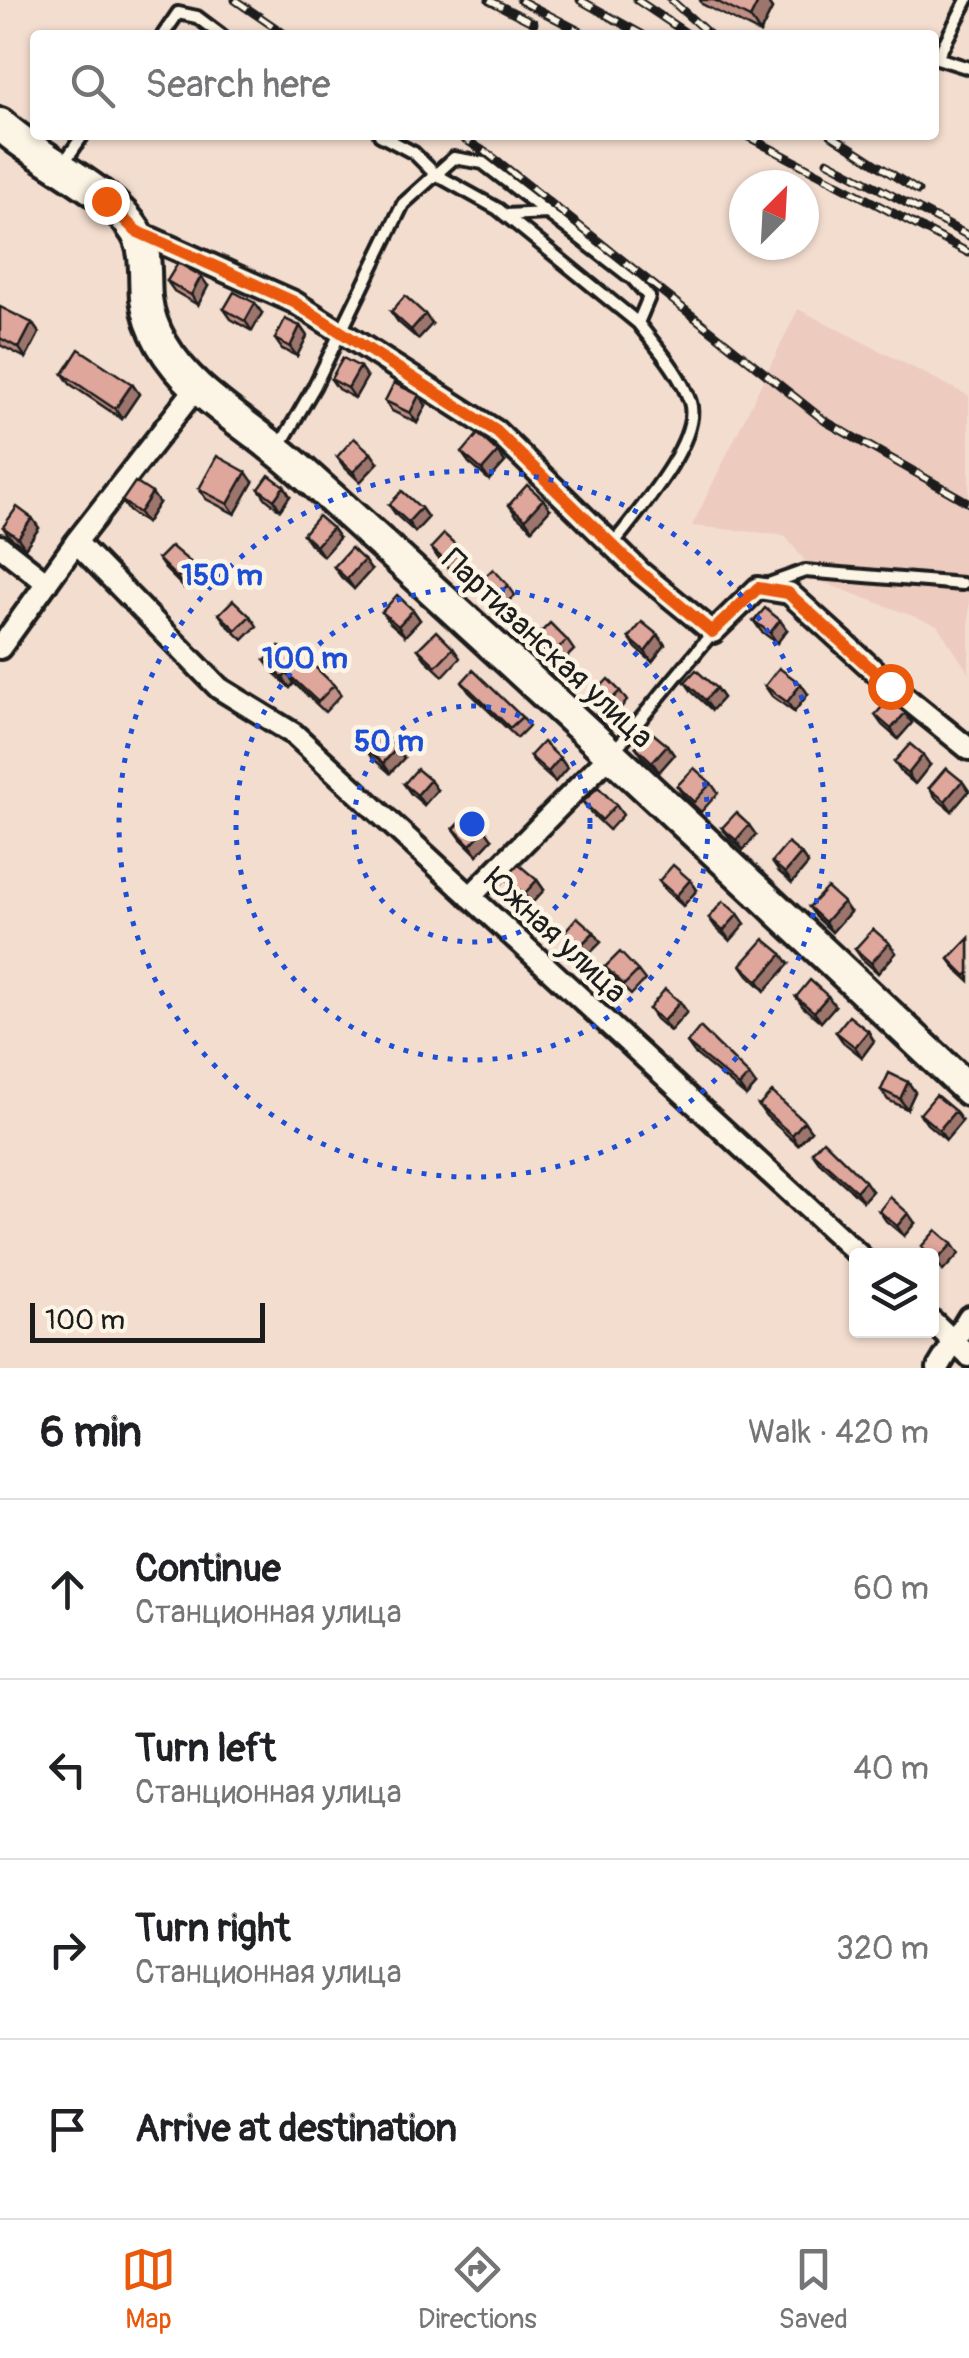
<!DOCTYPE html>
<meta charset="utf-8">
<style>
:root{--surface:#fff;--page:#f2f2f2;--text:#202124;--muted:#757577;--line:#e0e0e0;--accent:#ea580c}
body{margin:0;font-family:Pangolin,sans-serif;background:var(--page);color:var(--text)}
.controls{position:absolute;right:30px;bottom:30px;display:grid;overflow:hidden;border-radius:10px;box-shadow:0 2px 8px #0004}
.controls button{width:90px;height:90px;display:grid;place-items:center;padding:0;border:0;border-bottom:2px solid var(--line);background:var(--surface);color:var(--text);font:50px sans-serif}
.compass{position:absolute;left:729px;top:170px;width:90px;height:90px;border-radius:50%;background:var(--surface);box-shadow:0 2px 8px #0004;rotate:24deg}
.scale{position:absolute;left:30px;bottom:25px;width:235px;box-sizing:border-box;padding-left:10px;border:5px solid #1c1c1c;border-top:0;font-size:28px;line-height:35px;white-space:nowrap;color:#1c1c1c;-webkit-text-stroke:8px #fcf5e5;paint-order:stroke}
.stop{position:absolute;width:30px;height:30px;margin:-22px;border:8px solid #ea580c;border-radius:50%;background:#fff}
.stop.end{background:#ea580c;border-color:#fff;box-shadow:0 2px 10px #0008}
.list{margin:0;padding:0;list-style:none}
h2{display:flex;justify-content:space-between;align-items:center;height:130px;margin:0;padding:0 40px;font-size:42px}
h2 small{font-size:32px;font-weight:400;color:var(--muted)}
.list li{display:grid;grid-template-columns:65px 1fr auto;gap:30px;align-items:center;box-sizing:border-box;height:180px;padding:0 40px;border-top:2px solid var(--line)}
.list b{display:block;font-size:38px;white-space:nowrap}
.list p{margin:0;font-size:32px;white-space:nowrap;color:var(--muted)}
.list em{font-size:32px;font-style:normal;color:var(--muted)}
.icon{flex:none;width:55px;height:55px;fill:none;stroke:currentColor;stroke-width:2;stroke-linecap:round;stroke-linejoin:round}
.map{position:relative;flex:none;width:969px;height:1368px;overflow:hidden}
.search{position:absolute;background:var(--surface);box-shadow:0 2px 8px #0004;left:30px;right:30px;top:30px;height:110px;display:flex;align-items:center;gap:25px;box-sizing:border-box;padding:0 35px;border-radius:10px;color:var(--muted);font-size:38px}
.sheet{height:850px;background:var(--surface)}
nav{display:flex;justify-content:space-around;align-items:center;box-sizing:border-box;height:140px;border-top:2px solid var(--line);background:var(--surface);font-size:28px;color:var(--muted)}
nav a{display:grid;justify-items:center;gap:5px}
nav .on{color:var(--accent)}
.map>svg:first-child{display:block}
.built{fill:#edccbf}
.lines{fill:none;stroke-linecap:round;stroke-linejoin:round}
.lane-casing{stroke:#1c1c1c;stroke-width:18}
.street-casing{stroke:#1c1c1c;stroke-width:28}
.primary-casing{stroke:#1c1c1c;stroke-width:38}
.lane{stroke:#fcf5e5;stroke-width:10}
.street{stroke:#fcf5e5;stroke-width:20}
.primary{stroke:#fcf5e5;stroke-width:30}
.rail-casing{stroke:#1c1c1c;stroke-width:9}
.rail{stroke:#fcf5e5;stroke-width:5;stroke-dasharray:15;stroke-linecap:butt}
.wall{fill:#c08f85;stroke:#1c1c1c;stroke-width:2.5}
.shaded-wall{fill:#9c746c;stroke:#1c1c1c;stroke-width:2.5}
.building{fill:#dfa69b;stroke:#1c1c1c;stroke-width:2.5}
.route{stroke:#ea580c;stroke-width:12}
.ring{fill:none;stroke:#1d4ed8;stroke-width:5;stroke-dasharray:5 10}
.labels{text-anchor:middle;stroke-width:9;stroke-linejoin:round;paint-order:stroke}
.street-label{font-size:32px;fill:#1c1c1c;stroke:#fcf5e5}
.centre{fill:#1d4ed8;stroke:#fcf5e5;stroke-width:5}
.ring-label{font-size:30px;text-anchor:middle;font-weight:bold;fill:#1d4ed8;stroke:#fcf5e5;stroke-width:9;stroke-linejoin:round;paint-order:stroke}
</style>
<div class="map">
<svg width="969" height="1368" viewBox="0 0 969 1368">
<rect width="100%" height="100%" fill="#f3ddcf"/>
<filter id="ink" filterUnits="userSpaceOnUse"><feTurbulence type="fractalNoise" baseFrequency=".01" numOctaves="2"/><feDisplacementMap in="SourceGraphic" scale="20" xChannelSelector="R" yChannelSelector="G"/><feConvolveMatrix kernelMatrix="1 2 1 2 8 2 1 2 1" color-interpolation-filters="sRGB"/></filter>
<g filter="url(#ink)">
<!-- built -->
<path class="built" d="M798,309L969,396V673L937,625L822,582L784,535L692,526Z"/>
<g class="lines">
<!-- lane casing -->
<g class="lane-casing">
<path id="lane" d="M967,0L937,58L969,68
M163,35L178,13L197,17L221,35
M380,135L414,153L435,174L498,209L638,323
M63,164L83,135
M506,215L547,213
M278,449L314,387L403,204L454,158L483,163L633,279L649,297L638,323C657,348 680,372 690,402C702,440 636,514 613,544
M766,585L805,571L962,584
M614,751L713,632"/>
</g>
<!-- street casing -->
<g class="street-casing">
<path id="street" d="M135,231L294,302L496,431L641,573L713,632L758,588L789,593L890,685L969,749
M76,542L219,688L294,734L860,1256
M0,546L47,583
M0,648L76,542L197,387
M470,897L612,753
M932,1321L969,1356
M938,1368L969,1317"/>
</g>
<!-- primary casing -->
<g class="primary-casing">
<path id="primary" d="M0,124C38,160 109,188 136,232C148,252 144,276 146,298C150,333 172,364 198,388C229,416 266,439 298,468C525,672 747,881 969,1090"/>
</g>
<!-- lane -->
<use href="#lane" class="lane"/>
<!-- street -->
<use href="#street" class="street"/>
<!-- primary -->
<use href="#primary" class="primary"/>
<!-- rail casing -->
<g class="rail-casing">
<path id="rail" d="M235,0L286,35
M489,0L534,23
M520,0L587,35
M580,0L643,35
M637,0L689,35
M671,0L710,35
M458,135L490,155L825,421L969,503
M745,135L969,253
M831,135L918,191
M827,161L969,236"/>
</g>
<!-- rail -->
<use href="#rail" class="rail"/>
</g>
<!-- wall -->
<path class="wall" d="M700,0H766L772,9L760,33L702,4Z
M167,281L208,286L198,305L174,291Z
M0,307L32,323L39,333L26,358L0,345Z
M224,309L262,313L252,331L231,319Z
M391,312L432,324L418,339L398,322Z
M300,326L307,336L297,356L282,349L275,339Z
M63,374L132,384L139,394L122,419L70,384Z
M367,377L355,398L338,389L331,379Z
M385,401L426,405L417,423L392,411Z
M462,453L505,462L489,480L469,463Z
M337,457L378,463L360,482L344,467Z
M253,482L235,514L206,499L199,489Z
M259,489L290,496L280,510L266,499Z
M122,501L159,503L146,523L129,511Z
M389,505L421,508L428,518L415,532L396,515Z
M509,505L550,509L532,529L516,515Z
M32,518L39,528L25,548L10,537L3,527Z
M332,528L339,538L323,556L310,544L303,534Z
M457,546L464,556L451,570L438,558L431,548Z
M158,559L197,572L184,588L165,569Z
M334,567L371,570L354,589L341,577Z
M476,585H508L515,595L498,611Z
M413,610L420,620L405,636L389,622L382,612Z
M219,614L250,616L257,626L243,640L226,624Z
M754,621L787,630L777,643L761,631Z
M658,635L665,645L652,662L636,648L629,638Z
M534,639L567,640L574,650L558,666L541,649Z
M453,648L460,658L443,676L425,659L418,649Z
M265,661L306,671L334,685L341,695L325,712L294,683L290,688L272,671Z
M462,682L522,717L529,726L517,738L469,692Z
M685,682L716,688L723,698L712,710L692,692Z
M765,686L808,694L794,712L772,696Z
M620,691L627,701L614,715L601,703L594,694Z
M905,713L912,723L898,739L882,725L875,715Z
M667,745L674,755L659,772L643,757L636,747Z
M364,747L404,758L390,773L371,757Z
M530,756L560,758L567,768L555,782L537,766Z
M894,762L930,765L915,784L901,772Z
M962,781L969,791L952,811L936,798L929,788Z
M711,783L718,793L701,812L684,796L677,786Z
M404,784L437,790L424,805L411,794Z
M583,802L616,805L623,815L609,830L590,812Z
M722,828L756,835L743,850L730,838Z
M454,829L492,839L477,855L461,839Z
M801,854L808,864L792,883L779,872L772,862Z
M506,878L537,880L544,890L531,904L513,888Z
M690,880L697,890L683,906L666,891L659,881Z
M809,907L850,912L832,932L816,917Z
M738,914L745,924L730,941L716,928L709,918Z
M565,931L594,932L601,942L588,955L572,940Z
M969,938V981L956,969L949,959Z
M889,943L896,953L878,973L862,959L855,949Z
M789,964L765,991L748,975L741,965Z
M605,967L638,971L645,980L631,995L612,977Z
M796,997L835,1006L821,1022L803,1007Z
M680,1002L687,1012L670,1031L656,1019L649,1009Z
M868,1031L874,1041L862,1057L843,1042L836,1032Z
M687,1043L756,1085L746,1096L694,1053Z
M908,1082L915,1092L907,1109L888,1100L881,1090Z
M759,1106L811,1131L798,1145L766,1116Z
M920,1114L962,1121L946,1140L927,1124Z
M812,1152L872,1191L863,1201L819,1162Z
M879,1211L915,1223L904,1236L886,1221Z"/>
<!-- shaded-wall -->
<path class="shaded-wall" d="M759,0H766L772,9L760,33L750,18Z
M201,276L208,286L198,305L191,295Z
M255,303L262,313L252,331L245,321Z
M425,314L432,324L418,339L411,330Z
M32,323L39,333L26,358L19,348Z
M300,326L307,336L297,356L290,347Z
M360,367L367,377L355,398L348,388Z
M132,384L139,394L122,419L115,409Z
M419,395L426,405L417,423L410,413Z
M498,452L505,462L489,480L482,470Z
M371,453L378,463L360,482L353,472Z
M246,472L253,482L235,514L228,504Z
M284,486L290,496L280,510L274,500Z
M152,493L159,503L146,523L139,513Z
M543,499L550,509L532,529L525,519Z
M421,508L428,518L415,532L408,522Z
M32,518L39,528L25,548L18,538Z
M332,528L339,538L323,556L316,546Z
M364,560L371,570L354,589L347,579Z
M190,562L197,572L184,588L177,578Z
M413,610L420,620L405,636L398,626Z
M780,620L787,630L777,643L770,633Z
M658,635L665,645L652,662L645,652Z
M287,673L294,683L290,688L283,678Z
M801,684L808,694L794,712L787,702Z
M716,688L723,698L712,710L705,700Z
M905,713L912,723L898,739L891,729Z
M667,745L674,755L659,772L652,762Z
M397,748L404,758L390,773L383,763Z
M923,755L930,765L915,784L908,774Z
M560,758L567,768L555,782L548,772Z
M430,780L437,790L424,805L417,795Z
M962,781L969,791L952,811L945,801Z
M749,825L756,835L743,850L736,840Z
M485,829L492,839L477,855L470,845Z
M801,854L808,864L792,883L785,873Z
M537,880L544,890L531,904L524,894Z
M690,880L697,890L683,906L676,896Z
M843,902L850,912L832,932L825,922Z
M738,914L745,924L730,941L723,931Z
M594,932L601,942L588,955L581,945Z
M889,943L896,953L878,973L871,963Z
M782,954L789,964L765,991L758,981Z
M828,996L835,1006L821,1022L814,1012Z
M680,1002L687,1012L670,1031L663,1021Z
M868,1031L874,1041L862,1057L855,1047Z
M749,1075L756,1085L746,1096L739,1086Z
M908,1082L915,1092L907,1109L900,1099Z
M955,1111L962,1121L946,1140L939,1130Z
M804,1121L811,1131L798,1145L792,1135Z
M865,1181L872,1191L863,1201L856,1191Z
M908,1213L915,1223L904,1236L897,1226Z
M952,1244L959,1254L943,1271L936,1261Z"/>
<!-- building -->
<path class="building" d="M714,0H759L750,18Z
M178,263L201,276L191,295L167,281Z
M234,292L255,303L245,321L224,309Z
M405,296L425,314L411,330L391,312Z
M0,307L32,323L19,348L0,338Z
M285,319L300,326L290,347L275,339Z
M79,349L132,384L115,409L63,374Z
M343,358L360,367L348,388L331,379Z
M394,383L419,395L410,413L385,401Z
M478,434L498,452L482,470L462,453Z
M354,438L371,453L353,472L337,457Z
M217,456L246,472L228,504L199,489Z
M269,475L284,486L274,500L259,489Z
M135,482L152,493L139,513L122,501Z
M527,485L543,499L525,519L509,505Z
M402,491L421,508L408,522L389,505Z
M17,507L32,518L18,538L3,527Z
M318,516L332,528L316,546L303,534Z
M444,534L457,546L444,560L431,548Z
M171,546L190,562L177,578L158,559Z
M351,548L364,560L347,579L334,567Z
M493,569L508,585L491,601L476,585Z
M397,595L413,610L398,626L382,612Z
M233,600L250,616L236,630L219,614Z
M765,608L780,620L770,633L754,621Z
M642,622L658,635L645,652L629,638Z
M550,623L567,640L551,656L534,639Z
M436,631L453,648L436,666L418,649Z
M279,646L306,671L312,664L334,685L318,702L287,673L283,678L265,661Z
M779,668L801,684L787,702L765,686Z
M473,670L522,717L510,728L462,682Z
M696,670L716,688L705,700L685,682Z
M608,679L620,691L606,705L594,694Z
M889,699L905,713L891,729L875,715Z
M378,731L397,748L383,763L364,747Z
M650,731L667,745L652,762L636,747Z
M543,742L560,758L548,772L530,756Z
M910,744L923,755L908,774L894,762Z
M694,768L711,783L694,802L677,786Z
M946,768L962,781L945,801L929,788Z
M417,769L430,780L417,795L404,784Z
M598,787L616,805L602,820L583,802Z
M736,813L749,825L736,840L722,828Z
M468,814L485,829L470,845L454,829Z
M788,843L801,854L785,873L772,862Z
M518,864L537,880L524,894L506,878Z
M673,865L690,880L676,896L659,881Z
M827,888L843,902L825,922L809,907Z
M723,901L738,914L723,931L709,918Z
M577,917L594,932L581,945L565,931Z
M873,929L889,943L871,963L855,949Z
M969,938V973L966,976L949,959Z
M764,939L782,954L758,981L741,965Z
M620,952L638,971L624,985L605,967Z
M810,980L828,996L814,1012L796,997Z
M665,989L680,1002L663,1021L649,1009Z
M849,1016L868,1031L855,1047L836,1032Z
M700,1027L749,1075L739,1086L687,1043Z
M889,1073L908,1082L900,1099L881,1090Z
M772,1092L804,1121L792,1135L759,1106Z
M936,1095L955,1111L939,1130L920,1114Z
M823,1140L865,1181L856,1191L812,1152Z
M890,1197L908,1213L897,1226L879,1211Z
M936,1230L952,1244L936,1261L921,1247Z"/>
</g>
<g class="lines" filter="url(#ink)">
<!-- route -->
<path class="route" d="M106,201L136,231L294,302L496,431L641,573L712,632L758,588L788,593L890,686"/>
</g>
<!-- distance rings -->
<g class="ring">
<circle cx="472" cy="824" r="118"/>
<circle cx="472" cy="824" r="236"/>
<circle cx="472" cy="824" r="353"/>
</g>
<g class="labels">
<!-- street labels -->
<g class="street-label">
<text transform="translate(548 648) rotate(43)" y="11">Партизанская улица</text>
<text transform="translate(556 935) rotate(43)" y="11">Южная улица</text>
</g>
</g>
<circle cx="472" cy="824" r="15" class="centre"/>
<g class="ring-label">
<text x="222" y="585">150 m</text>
<text x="305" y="668">100 m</text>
<text x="389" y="751">50 m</text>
</g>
</svg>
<div class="controls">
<button><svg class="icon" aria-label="layers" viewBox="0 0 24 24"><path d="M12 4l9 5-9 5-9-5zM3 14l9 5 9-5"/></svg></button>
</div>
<svg class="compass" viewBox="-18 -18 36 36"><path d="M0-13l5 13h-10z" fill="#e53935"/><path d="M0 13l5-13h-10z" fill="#757577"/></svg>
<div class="scale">100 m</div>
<div class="stop" style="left:890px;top:686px"></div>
<div class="stop end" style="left:106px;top:201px"></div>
<div class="search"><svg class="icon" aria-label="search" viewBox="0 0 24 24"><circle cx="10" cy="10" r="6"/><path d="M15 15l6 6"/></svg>Search here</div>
</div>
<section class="sheet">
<h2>6 min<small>Walk · 420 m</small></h2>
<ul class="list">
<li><svg class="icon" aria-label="ahead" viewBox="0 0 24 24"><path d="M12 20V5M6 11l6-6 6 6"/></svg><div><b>Continue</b><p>Станционная улица</p></div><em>60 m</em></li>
<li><svg class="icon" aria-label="left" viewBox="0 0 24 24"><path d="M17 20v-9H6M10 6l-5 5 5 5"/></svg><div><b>Turn left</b><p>Станционная улица</p></div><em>40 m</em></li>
<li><svg class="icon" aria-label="right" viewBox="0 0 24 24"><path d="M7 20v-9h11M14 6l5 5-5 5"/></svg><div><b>Turn right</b><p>Станционная улица</p></div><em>320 m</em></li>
<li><svg class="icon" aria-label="arrive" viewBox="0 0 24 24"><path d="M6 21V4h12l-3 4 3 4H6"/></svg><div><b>Arrive at destination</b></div></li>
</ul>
</section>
<nav>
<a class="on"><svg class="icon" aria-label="map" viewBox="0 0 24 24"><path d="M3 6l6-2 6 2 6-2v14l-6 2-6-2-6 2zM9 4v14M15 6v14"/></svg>Map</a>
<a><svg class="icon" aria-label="directions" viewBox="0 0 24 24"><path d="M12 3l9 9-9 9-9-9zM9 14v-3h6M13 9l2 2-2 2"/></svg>Directions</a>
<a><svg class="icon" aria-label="saved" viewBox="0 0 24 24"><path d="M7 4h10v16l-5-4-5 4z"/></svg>Saved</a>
</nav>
